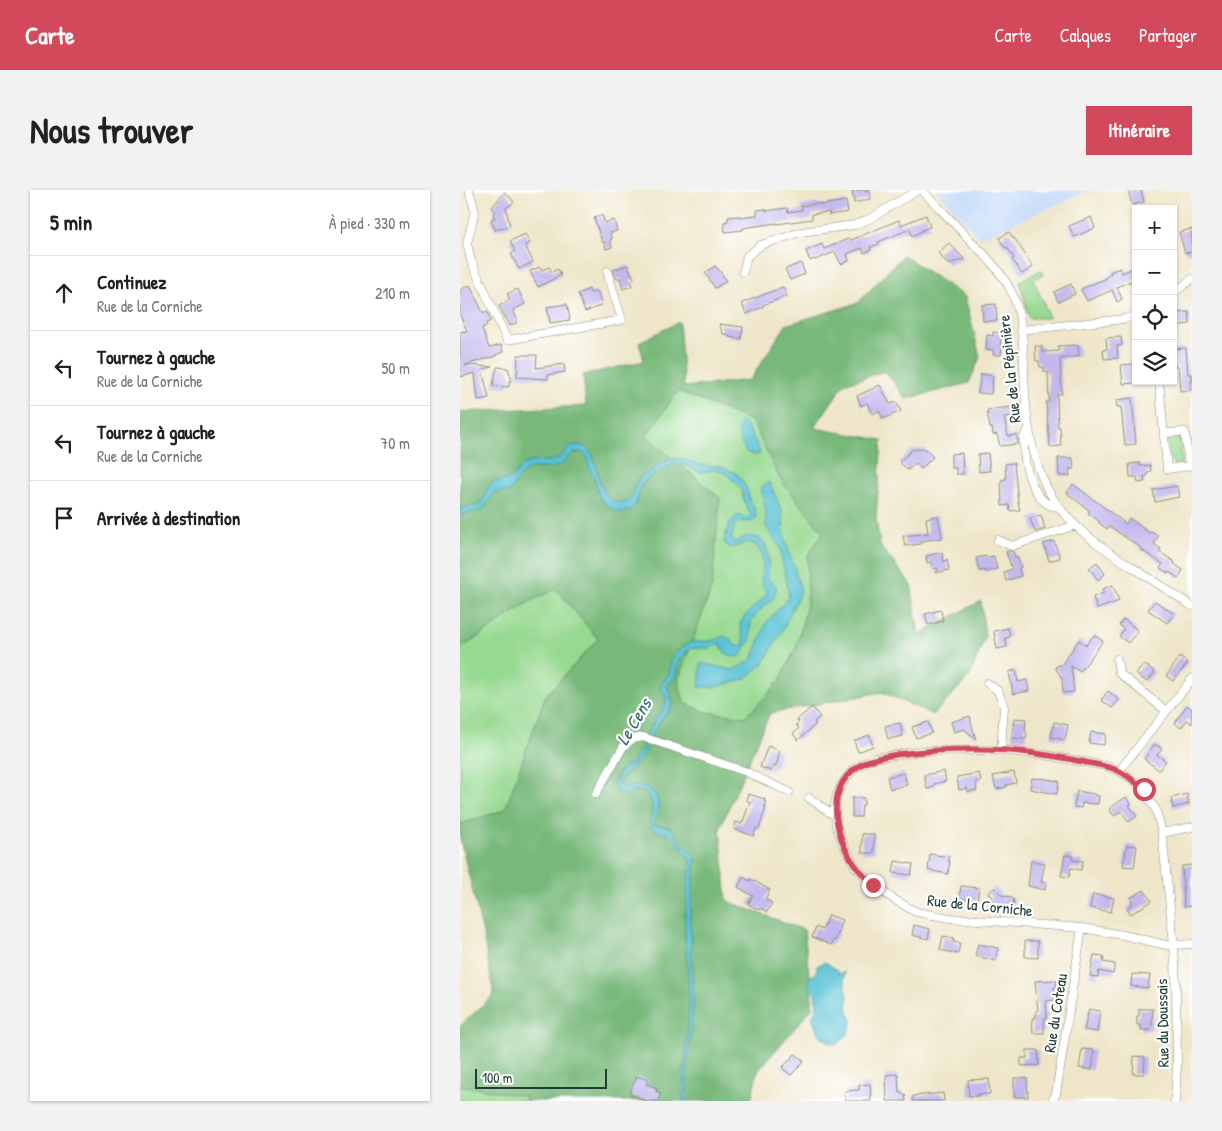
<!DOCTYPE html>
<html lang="fr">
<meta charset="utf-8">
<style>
:root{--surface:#fff;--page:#f2f2f2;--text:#222;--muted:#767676;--line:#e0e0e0;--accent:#d1495b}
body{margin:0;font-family:"Patrick Hand",sans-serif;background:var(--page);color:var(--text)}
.controls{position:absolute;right:15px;top:15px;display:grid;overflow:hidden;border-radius:0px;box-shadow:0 1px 4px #0004}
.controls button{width:45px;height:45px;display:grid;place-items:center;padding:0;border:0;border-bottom:1px solid var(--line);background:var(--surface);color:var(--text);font:25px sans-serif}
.scale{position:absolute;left:15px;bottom:12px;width:132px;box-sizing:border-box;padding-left:5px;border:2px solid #1f3d34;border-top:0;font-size:14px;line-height:18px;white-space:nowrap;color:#1f3d34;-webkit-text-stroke:4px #fff;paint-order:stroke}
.stop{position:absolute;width:15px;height:15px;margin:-11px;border:4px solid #d1495b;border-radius:50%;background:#fff}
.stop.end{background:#d1495b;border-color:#fff;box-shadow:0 1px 5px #0008}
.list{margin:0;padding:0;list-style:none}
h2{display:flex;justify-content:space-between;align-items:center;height:65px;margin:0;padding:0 20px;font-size:21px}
h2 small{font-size:16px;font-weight:400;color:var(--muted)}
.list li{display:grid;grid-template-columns:32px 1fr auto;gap:15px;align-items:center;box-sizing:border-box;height:75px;padding:0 20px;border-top:1px solid var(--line)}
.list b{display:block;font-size:19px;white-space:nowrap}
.list p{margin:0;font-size:16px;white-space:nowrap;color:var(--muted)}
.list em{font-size:16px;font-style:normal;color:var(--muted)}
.icon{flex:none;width:28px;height:28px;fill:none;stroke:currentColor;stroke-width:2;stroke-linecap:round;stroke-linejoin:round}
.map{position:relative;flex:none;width:732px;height:911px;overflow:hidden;border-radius:0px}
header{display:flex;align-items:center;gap:30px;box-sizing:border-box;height:70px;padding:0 25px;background:var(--accent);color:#fff}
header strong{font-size:24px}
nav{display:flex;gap:28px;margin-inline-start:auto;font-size:18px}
.intro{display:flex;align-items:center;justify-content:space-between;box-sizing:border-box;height:120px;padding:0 30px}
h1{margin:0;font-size:35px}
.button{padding:12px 22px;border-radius:0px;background:var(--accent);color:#fff;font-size:18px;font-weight:700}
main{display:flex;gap:30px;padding:0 30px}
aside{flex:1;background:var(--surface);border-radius:0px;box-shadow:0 1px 4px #0004}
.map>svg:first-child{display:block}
.built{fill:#c8ddf9}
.green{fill:#96d990;stroke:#5a8b62}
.forest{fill:#78b97a;stroke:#4c7b57;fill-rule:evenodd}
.water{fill:#59c2d5;stroke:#3c8084}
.building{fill:#c3b7ed}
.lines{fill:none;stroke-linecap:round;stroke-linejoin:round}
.minor-casing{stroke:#87927e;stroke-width:9}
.minor{stroke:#fff;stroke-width:8}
.route{stroke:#d1495b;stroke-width:6}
.labels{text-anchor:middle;stroke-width:4.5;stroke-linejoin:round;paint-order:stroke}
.street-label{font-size:16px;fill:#1f3d34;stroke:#fff}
.water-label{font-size:18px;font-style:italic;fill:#306564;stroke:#fff}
</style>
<header>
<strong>Carte</strong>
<nav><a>Carte</a><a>Calques</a><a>Partager</a></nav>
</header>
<div class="intro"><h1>Nous trouver</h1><a class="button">Itinéraire</a></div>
<main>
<aside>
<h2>5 min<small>À pied · 330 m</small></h2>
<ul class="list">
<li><svg class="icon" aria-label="ahead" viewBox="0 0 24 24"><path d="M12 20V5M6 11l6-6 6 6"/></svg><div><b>Continuez</b><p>Rue de la Corniche</p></div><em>210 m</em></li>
<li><svg class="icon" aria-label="left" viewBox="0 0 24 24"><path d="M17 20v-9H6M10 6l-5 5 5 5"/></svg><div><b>Tournez à gauche</b><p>Rue de la Corniche</p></div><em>50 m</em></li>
<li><svg class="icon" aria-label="left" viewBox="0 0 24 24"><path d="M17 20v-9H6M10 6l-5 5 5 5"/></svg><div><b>Tournez à gauche</b><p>Rue de la Corniche</p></div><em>70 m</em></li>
<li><svg class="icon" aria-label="arrive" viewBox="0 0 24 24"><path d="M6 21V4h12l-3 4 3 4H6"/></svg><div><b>Arrivée à destination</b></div></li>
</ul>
</aside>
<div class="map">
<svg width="732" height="911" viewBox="0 0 732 911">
<rect width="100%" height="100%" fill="#fff"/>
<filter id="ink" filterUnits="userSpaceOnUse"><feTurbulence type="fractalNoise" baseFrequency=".02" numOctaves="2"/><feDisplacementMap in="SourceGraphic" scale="10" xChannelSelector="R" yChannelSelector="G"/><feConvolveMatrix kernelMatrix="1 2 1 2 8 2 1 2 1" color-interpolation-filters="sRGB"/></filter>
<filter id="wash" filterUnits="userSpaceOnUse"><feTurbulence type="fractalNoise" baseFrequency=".0096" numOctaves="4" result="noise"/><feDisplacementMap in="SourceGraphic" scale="20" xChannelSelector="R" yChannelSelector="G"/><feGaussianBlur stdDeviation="1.12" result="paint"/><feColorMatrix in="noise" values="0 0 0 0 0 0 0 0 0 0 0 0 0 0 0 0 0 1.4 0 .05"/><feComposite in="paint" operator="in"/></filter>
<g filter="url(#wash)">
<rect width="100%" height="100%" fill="#efe6c9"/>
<!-- built -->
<path class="built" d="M476,0H630L520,48Z"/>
<!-- green -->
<path class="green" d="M581,80L583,85L573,90L583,111L589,128H569L560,91Z
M218,201L292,231L319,287L363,343L348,366L347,415L336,458L320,490L303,510L285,527L246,522L224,513L218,490L252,397L186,246Z
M715,245L720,248L722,270L721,274L714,275L709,266L708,248Z
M97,398L138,449L85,507L45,620L0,634V459L69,412Z
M0,895L64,906L67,911H0Z"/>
<!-- forest -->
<path class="forest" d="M443,65L505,107L520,167L509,193L446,209L425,181L384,194L354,238L422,250L416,327L420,356L451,394L459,445L521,411L525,447L510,486L473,525L422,502L310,523L260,638L267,711L344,740L353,817L297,882L291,911H67L64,906L0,895V836L34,805L22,739L0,649V634L45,620L85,507L138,449L96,399L69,412L0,459V222L126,216L123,185L184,171L179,152L219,132L224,197L290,190L326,135L398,113ZM218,201L292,231L319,287L363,343L348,366L347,415L336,458L320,490L303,510L285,527L246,522L224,513L218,490L252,397L260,308L186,246Z"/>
<!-- water -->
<path class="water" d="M281,231C289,238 297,253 300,264L294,265L286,262C280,250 275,244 281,231Z
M118,255C136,257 136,281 141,294C143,301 147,306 152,311C158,312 165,314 171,309L175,295L181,286L194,279L210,269L217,268L241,275L260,276L276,283L285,295L288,302L289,310L295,319L296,328L294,331C287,333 281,329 275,334L271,349C279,355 278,349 285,347C287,346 292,346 294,347C312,349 308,375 308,389L317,397L314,407L311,411L302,418L291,431L290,450L283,463L280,466L274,467L265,463L260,453L249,458H233L227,461L218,472L215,488L207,495L212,510L211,518L199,533L192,545L185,562L172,578L160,589L158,592L161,598L165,600C176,591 195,596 198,611C200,619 194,627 194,635L210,637L221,653L236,667L230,728L233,810L232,830L227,875V911H223C222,879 228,848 229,816C230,787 224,758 225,728C225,719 227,711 228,702C228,698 227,694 228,691C228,684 233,680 231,672C231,668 212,646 207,644C201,641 195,644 191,636C188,627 193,626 192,618C192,609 186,600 176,601C173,602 169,604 165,605L156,601L154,594L158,584L164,577L173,573L175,567L182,560L185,549L195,530L202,521L206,511V506L201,500V496L202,493L209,484L211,470L214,464L223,457L231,452L251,451L264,446L270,449L275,456L284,455C284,448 280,442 280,435C280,428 301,411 307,405V402C306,399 302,396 302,392C300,387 303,381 303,376C303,365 299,351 286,353C281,354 276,357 271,358L264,353C266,343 269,329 278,325L288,328L291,326L283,308L282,300L276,293L265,283L255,279L245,282H240L224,275L212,274C204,281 193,284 185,291C176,298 181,317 168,321C164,322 160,321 156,322C150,317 143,313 139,306C136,300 137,293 134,287C133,285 131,283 130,280C127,273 129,263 119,262C110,262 107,271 100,275C94,280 78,277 70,278L59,287L52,299L48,302H36C31,306 29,313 24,318C19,322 7,323 0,325V320C2,319 5,317 7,317C11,316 15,317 18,315C27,310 24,298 32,293C39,289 48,292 54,286C58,281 60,276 67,273C77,268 88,274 97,269C108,263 102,257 118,255Z
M309,292L322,321L324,346L341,400L323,439L303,474L285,489L255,497H239L241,473L273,480L292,470L306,433L329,407L320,358L306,336V321L301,297Z
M365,772L377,780L379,784L385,782L384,789L388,805L387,819L392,830L391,837L388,844L379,853L375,854L370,853L358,844L352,827L357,817L355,804L350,799L349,786L356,784L357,776L362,773Z"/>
<g id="blocks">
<!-- building -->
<path class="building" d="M392,0H409L410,9L394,13Z
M668,0H681L684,12L672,15Z
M45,2L54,12L46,18L50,36L35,40L31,29L35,28L33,24L36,22L32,17Z
M386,11L388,22L369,25V22L352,24V29L317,34V33L283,38V40L265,42L264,32L268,31V27L280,26V27L297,25V20L306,19V21L327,18L328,22L342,20L341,16L360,13V15Z
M142,25L145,33L154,30L157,41L150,43L152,49L150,50L152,57L146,59L144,52H142L134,28Z
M466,25L470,37L462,40V41L452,46L450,39L418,52L419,54L410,57L411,60L404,63L402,58L387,64L389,71L381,74L375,62L355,70L354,69L350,71L346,61L362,54L364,59L388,49L391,50L439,30L441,35Z
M631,27L635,38L614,47L609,36Z
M732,39V62L725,63L719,42Z
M549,42L554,49H555L573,77L562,84L552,69L554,68L547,57L545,58L539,48Z
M65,44L70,53L65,55L73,72L59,79L51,64L55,61L50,51Z
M489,53L504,69L491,73L489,75L478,63Z
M341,73L345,84L330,90L325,79Z
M168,75L171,84L173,85L174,88L171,92L172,96L163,99L160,88L156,89L153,80Z
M255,76L260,81L266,91L255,98L245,83Z
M80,77L82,80L89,77L92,82L98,79L101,85L78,97L70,81Z
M676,77V89L657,97L662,109L657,112L652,100L627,111L621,99L647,88L646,87L651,84L650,82L660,78L662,83Z
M611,94L615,104L598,112L594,102Z
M10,95L23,123L27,121L31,131L26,133L27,136L22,138L29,158L41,155L43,162L35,165L36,166L5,175L32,177L22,180L29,208L18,210L15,183L0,187V142L7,141L0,125V100Z
M323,97L327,106L303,115V117L286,124L282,113Z
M58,99L65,114L53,120L57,129L56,133L50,136L39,116L50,110L47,104Z
M129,99L130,103L137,101L142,115L125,122L118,104Z
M107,114L110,130L90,133L87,117Z
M536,114L537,131H523L522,115Z
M729,122L730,134L713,136V123Z
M259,134L283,137L281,149L269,147L270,145L263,144Z
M533,142L542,143L540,156H542L541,165H533V160H526L527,145L533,146Z
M661,147L662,155L657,156L658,168L644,169L643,160L647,159L646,148Z
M614,155L618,156L619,166L600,169L602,204H597L598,237H600L601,256L590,257L586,212H589L588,182H584V177H580L579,171H576L575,156H582V162L599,161L598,156Z
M726,158L728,184H732V192H731V200L720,201L718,177H715L714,168H713V159Z
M58,165H77L76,178L104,174L105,182L88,185V189L57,187Z
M675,174L676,193L663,194L661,175Z
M37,177L48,178L52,191H49V197L33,196Z
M521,184L533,186L531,204L518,203Z
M420,195L430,214L436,212L441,221L423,229L419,221L412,224L407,213L401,216L397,206Z
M672,208L676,254L665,255L661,217H657L656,210Z
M552,217L553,226L544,227L548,246L557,245L558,254L540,256L537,244L533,245L532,238H530L527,220Z
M464,258L473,267L461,279L456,273L448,280L439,272L453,259L454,260L458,259L462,260Z
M502,263L503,284H496V278H491V264Z
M528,263L530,281L519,282L518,264Z
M598,268H613L614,279H609L610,286H599Z
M554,273L558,312L560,320L550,321L549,315L542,316L541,290L546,289L545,274Z
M680,273V276L690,275L691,282L687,283V286H684L685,292L678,293L677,287H670L669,274Z
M613,294L666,334L669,328L690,343L691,342L698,346L694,354L701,359L699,362L715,372L714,374L723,380L718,388L709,382L708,383L700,378L703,374L680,359L681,358L649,336L647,339L639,333L640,332L628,323L630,321L607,303Z
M717,296L719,307L695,312L693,300Z
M581,325L585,339L575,342L570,328Z
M478,326L482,348L461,351V354L445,356L443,346L468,343L466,328Z
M594,351L600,368L589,371L584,354Z
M549,361H553L555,367L557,366L561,377L559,378L561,386L546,391L544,382L552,379L546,362Z
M482,362L484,372L487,369L489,380L475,383L478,380L477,378L473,379L471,372L467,373L466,366Z
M526,366L527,367L534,366L537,379L525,382V380L519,381L516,368Z
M637,372L645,384L638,390L629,378Z
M653,395L659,411L637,419L633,407L644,403L642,399Z
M695,411L714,424L707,433L688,420Z
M481,420L483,431L468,435L465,424Z
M664,429L678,441L668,453L659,446L664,439L659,435Z
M548,438L550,447L545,448L547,457L537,459L534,441Z
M634,445L643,451L620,482L611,476L614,502L603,503L602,489L595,477L602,474L619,450L626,455Z
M720,467L728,473L713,491L706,486Z
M684,474L695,482L687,492L676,484Z
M556,480L558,492L567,490L569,501L553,504L549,482Z
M648,501L659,510L652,518L641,510Z
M727,515L732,519V534L727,530L721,538L715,533Z
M352,517L360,527L355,531V535L338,550L333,544L339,538L336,535L339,532L337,530Z
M510,526L512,536L516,549L504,539L494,542L491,532Z
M554,528L566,529L565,541L567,542L566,549L552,548Z
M468,532L472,543L456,548L452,537Z
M594,532L608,535L605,550L591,547Z
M440,533L443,546L428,549L425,536Z
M631,542L646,544L644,555L629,553Z
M409,545L413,556L398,562L394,551Z
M695,554L702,559L697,565L706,571L699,580L684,569Z
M308,556L320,561L318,566H319L317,573L315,577L313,576L311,581L300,577Z
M484,581L486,591L474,594V597L467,599L464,585Z
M554,582L556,593L546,595L547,597L536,599L533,586Z
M444,583L447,595L430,599L427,587Z
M519,583L521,591L516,592L517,600L508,602L507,598L499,600L497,587Z
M572,588L579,589V588L599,591L597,604L570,599Z
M617,601L634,604V605L639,606L638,614L622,613L621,618L614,617Z
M288,604L305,609L304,612H306L305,617H306L299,639L296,638L294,646L274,639L276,632L282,634L290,612L286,610Z
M727,604L729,614L713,618L711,608Z
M666,607L671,614L669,615L677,626L669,632L661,621L654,626L649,619Z
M392,608H404V615H402L401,627H392Z
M402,644H414V663H402Z
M667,655L677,656L674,677L663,676Z
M470,664L489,667L488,671H490L488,684L468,680Z
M605,665L613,666L612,670L623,671L621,680L611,678L609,687L601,686Z
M435,671L453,674L451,685L433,683Z
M571,671L585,673L581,692L586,693L585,700L568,696Z
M732,675V716L724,717L722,676Z
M283,687L290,691L291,689L310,700L305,709L312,713L307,722L300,718L299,720L288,714L293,706L278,697Z
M501,696L519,698L517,711L499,708Z
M534,698L537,699L541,705L551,707L554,710L553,715L550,718L540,715L539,719L530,717L532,707L528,703Z
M684,700L692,711L671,724L667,718L673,713L670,708Z
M633,704L654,708L651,722L630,718Z
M369,725L382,730L379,738L380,739L375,751L374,750L371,755L352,747L356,737L362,740Z
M454,735L470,739L468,749L452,745Z
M483,746L494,748L493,752L500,753L498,764L480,760Z
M565,751H578V768L565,767Z
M518,754L538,758L535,771L515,766Z
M634,765L644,766L643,772L655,774L653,784L639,781L638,787L630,786Z
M672,784L690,785L688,798L671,796Z
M596,790L597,797H594L595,810L586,811L587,828H584V843H573L572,828H576V821H578L575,791Z
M629,819L640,821L637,842L624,840Z
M679,819H693L691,840H681V835H677V826H679Z
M622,859L634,860L632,880L619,878Z
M567,860H578L579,875L561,876V868H567Z
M335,864L344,871L339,877L331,885L322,878Z
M674,866L685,867L684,884H673Z
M438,884L439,902H442V904H445L446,911H427L426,885Z
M177,886L188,890L186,894L197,898L196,901L201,903L198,911H187L169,904Z
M554,888H567L568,907H554Z
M529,889L530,904H518V906H509L508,890Z
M410,894L411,911H386L385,901L399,900V895Z
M483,903L484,911H453V906Z"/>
</g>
</g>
<g filter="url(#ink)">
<use href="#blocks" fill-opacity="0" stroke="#87927e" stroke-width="1"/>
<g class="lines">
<!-- minor casing -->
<g class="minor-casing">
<path id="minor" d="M9,0L15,21L7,53L11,71L47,150L162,130L147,81
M462,0C478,17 494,33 509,49C524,64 540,80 550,99C566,129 563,170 565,203C567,236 572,268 587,298C605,334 642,358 675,379C694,391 713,404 732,416
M283,82L287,66L301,55L341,42L395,35L411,28L458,0
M713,103L732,89
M561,140L664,129L676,126
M699,191L707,279L729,276L725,242L704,243
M568,240C567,242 565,244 564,247C564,247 564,254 564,255C563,275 574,318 600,317
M538,350L552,356L616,335
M657,469L659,483L706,521
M527,493L538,501L544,517L541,560
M659,581L732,489
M136,604L163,557L172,549L183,547L284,581L329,602
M349,608L375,626
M702,643L732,637
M592,911L596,904L622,738
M715,911L717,875L716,794L714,755L702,643L696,620L683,599L671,588L659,581L646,576L585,565L541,560L461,561L415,568L404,573L394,579L386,588L378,602L375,614L376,634L383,654L395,676L413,695L435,710L456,722L490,728L622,738L663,745L706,755H714L732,754"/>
</g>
<!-- minor -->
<use href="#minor" class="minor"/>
</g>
</g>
<g class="lines" filter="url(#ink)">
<!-- route -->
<path class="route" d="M413,695C407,689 400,682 395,675C373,644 363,594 404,573C416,567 428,566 441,564C472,560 508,559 540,560C566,561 593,566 619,571C632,574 647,575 659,581C669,586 676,593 684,599"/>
</g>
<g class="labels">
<!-- street labels -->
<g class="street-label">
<text transform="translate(549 179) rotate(-96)" y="6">Rue de la Pépinière</text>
<text transform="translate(520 715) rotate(6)" y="6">Rue de la Corniche</text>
<text transform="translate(595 823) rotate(-81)" y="6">Rue du Coteau</text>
<text transform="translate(702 833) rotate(-91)" y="6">Rue du Doussais</text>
</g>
<!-- water labels -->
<g class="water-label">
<text transform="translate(174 532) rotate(-59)" y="6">Le Cens</text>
</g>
</g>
</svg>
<div class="controls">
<button>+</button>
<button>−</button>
<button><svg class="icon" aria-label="locate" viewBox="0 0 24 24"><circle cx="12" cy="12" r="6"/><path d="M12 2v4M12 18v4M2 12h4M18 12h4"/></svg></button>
<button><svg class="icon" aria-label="layers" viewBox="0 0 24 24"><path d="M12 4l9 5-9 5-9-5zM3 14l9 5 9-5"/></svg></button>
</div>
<div class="scale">100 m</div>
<div class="stop" style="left:684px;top:599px"></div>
<div class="stop end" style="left:413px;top:695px"></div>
</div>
</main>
